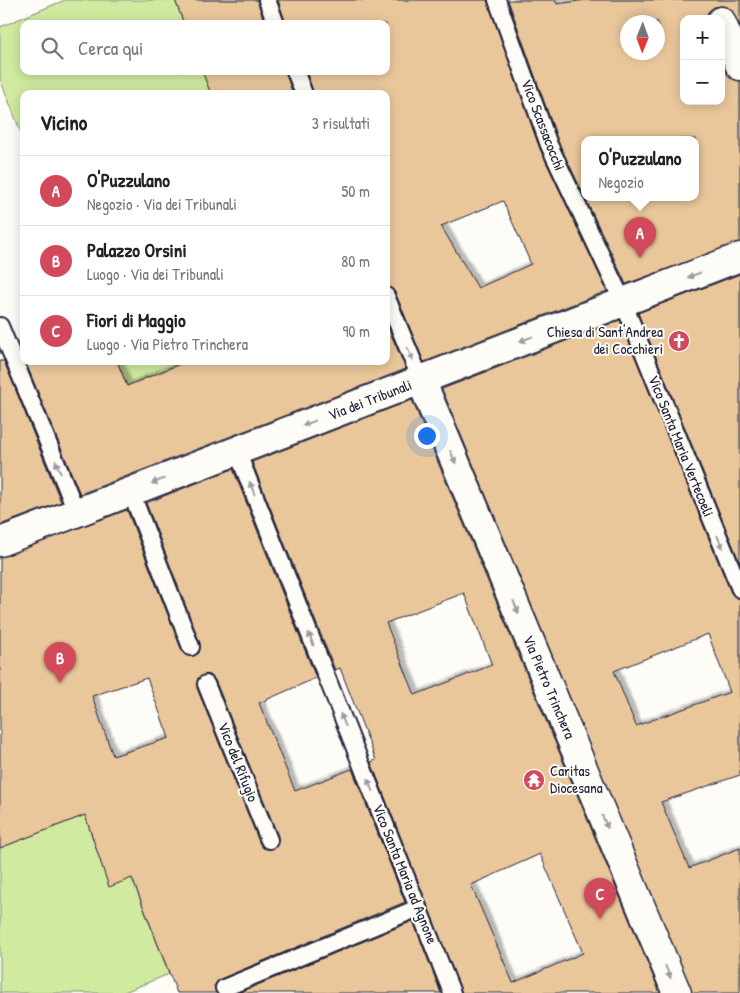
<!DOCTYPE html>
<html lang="it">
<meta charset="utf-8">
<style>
:root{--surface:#fff;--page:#f2f2f2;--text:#222;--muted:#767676;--line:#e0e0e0;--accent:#d1495b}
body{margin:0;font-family:"Patrick Hand",sans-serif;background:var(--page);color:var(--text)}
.controls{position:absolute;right:15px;top:15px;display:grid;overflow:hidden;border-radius:10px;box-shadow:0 2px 12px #0003}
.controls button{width:45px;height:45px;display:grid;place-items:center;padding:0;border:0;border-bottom:1px solid var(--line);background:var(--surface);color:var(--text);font:25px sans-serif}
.compass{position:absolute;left:620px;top:15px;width:45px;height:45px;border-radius:50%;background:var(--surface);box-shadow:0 2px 12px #0003;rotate:181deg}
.you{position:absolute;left:426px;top:435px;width:18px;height:18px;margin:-12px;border:4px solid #fff;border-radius:50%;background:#1a73e8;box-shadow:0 0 0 8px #1a73e833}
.badge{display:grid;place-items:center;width:32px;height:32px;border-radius:50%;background:var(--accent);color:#fff;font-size:16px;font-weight:700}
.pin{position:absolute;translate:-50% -41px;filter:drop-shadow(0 1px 2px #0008)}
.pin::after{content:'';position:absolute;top:26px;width:18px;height:15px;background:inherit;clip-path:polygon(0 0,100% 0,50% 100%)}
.popup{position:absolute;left:581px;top:136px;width:118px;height:65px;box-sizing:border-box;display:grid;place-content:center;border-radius:10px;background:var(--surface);filter:drop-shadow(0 1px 4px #0005);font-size:16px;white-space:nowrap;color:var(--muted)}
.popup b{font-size:19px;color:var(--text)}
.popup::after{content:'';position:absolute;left:50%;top:100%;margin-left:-10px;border:10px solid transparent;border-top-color:var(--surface)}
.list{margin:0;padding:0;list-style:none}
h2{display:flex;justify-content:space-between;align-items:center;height:65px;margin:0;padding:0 20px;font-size:21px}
h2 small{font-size:16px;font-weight:400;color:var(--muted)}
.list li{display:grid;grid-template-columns:32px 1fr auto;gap:15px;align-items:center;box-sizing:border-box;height:70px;padding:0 20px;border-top:1px solid var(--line)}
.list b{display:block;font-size:19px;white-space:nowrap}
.list p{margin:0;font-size:16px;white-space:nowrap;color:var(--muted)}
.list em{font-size:16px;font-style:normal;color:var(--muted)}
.icon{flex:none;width:28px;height:28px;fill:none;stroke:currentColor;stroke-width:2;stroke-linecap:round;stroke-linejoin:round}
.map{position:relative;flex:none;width:740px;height:993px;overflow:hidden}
.search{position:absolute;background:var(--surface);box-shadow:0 2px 12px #0003;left:20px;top:20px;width:370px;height:55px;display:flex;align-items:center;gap:12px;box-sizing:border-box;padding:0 18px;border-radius:10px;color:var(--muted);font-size:19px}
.panel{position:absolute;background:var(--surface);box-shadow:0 2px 12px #0003;left:20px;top:90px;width:370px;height:275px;border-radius:10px}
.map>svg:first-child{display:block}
.green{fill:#d0ea9f;stroke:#79866d}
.building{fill:#eac79b;stroke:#22223b;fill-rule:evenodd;filter:url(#shadow)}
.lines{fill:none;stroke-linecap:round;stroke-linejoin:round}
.service-casing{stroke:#22223b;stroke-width:20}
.minor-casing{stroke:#22223b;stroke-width:31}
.service{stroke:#fdfcf7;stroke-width:16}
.minor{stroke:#fdfcf7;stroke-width:28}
.oneway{fill:#9a9aa2}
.labels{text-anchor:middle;stroke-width:4;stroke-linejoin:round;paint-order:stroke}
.street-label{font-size:15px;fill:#22223b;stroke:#fdfcf7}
.poi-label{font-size:15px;fill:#22223b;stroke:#fdfcf7;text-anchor:end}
</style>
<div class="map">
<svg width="740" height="993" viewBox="0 0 740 993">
<defs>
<filter id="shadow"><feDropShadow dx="4.5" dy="-4.5" stdDeviation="1" flood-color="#0004"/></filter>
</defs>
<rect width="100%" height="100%" fill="#fdfcf7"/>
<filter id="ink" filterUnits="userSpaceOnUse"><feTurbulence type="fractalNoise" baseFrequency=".02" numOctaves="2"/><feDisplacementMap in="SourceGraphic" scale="10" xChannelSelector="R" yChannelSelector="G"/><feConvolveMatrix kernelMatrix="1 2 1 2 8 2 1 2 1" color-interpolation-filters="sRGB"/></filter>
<g filter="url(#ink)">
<!-- green -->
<path class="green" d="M65,0H175L184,24H24V71H202L211,94H24V140L0,79V27Z
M117,361H187L127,386Z
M85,815L109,886L132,878L169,974L122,993H0V848Z"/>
<!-- building -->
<path class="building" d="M175,0H257L265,24H184Z
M278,0H487L540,149L607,291L424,362L395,292L386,286V94H314L306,71H386V24H286ZM503,201L531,264L478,288L441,226Z
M508,0H555L557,4L586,0H740V26L731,9L723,6L714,7L708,12L706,19H684V101H721V62L730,78L740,81V242L626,284L558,141ZM628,22H658V52H628ZM585,139H695V197H585Z
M202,71H285L293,94H211Z
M740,274V563L638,313Z
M620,320L731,593L740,599V775L661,802L689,868L740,848V993H692L442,389ZM708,634L730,692L636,726L614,671Z
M386,323L406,369L80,494L25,361H117L127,386L187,361H386Z
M0,361H4L61,502L0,525Z
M412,400L660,993H462L371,762L376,760L340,668L335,670L252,462ZM464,593L492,665L415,695L386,623ZM540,854L583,953L513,983L471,885Z
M233,469L316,678L259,703L295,791L352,769L405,902L220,979L214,986L216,993H177L132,878L109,887L85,815L0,848V557L127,510L182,651L185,655L194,656L199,653L200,643L146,503ZM208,674L215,680L278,836L277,846L272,849L263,848L260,844L197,688L198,678ZM147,678L169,738L113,756L92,696Z
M413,921L441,993H238Z"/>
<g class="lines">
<!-- service casing -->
<g class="service-casing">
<path id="service" d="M267,0L276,24
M497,0L549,145L623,302L740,589
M295,71L304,94
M386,296L421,380
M0,326L77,513
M237,451L452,993
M131,492L191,647
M206,684L269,840
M224,988L418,908"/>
</g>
<!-- minor casing -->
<g class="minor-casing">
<path id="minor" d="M721,21L740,66
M421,380L677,993
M0,542L740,257"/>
</g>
<!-- service -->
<use href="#service" class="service"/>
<!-- minor -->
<use href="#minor" class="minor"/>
</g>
<!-- one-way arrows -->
<defs><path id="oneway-solid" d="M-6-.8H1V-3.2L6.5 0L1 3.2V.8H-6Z" transform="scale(1.25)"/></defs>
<g class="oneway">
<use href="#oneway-solid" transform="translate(694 275) rotate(159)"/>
<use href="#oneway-solid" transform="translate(526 339) rotate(159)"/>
<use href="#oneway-solid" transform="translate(410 354) rotate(68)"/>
<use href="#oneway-solid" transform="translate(309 423) rotate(159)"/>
<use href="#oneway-solid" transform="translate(453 457) rotate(67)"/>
<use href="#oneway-solid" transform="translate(58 467) rotate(-112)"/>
<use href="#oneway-solid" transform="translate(158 481) rotate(159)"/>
<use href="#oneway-solid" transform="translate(252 488) rotate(-111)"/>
<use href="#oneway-solid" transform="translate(720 542) rotate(67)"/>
<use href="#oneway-solid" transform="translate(516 607) rotate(67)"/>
<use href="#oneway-solid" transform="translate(311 639) rotate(-111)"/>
<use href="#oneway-solid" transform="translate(343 720) rotate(-113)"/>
<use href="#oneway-solid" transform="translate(370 785) rotate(-112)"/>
<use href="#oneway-solid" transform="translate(605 822) rotate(67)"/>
<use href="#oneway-solid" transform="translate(668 972) rotate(67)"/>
</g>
</g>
<!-- icons -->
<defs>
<g id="church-disc" transform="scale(1.125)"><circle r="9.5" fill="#d1495b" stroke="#fdfcf7"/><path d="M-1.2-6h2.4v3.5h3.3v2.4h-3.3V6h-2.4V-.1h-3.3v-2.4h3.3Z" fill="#fff"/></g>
<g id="temple-disc" transform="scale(1.125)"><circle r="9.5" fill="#d1495b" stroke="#fdfcf7"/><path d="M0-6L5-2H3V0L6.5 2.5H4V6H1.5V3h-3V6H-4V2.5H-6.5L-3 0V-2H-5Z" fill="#fff"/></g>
</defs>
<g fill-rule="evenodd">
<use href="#church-disc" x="679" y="341"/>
<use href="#temple-disc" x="534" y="780"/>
</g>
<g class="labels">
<!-- street labels -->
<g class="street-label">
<text transform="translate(543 125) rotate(69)" y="5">Vico Scassacocchi</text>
<text transform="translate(370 400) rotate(-21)" y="5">Via dei Tribunali</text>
<text transform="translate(681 446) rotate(68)" y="5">Vico Santa Maria Vertecoeli</text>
<text transform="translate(549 687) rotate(67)" y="5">Via Pietro Trinchera</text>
<text transform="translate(238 762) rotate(68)" y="5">Vico del Rifugio</text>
<text transform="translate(405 874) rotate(68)" y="5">Vico Santa Maria ad Agnone</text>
</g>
<!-- poi labels -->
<g class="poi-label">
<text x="663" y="337">Chiesa di Sant'Andrea<tspan x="663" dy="17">dei Cocchieri</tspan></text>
<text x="550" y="776" text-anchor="start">Caritas<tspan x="550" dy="17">Diocesana</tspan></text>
</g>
</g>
</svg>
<div class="controls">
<button>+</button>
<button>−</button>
</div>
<svg class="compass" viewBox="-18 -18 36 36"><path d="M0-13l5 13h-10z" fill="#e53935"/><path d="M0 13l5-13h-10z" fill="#767676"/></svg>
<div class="you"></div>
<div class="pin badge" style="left:640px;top:258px">A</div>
<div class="popup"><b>O'Puzzulano</b>Negozio</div>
<div class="pin badge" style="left:60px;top:683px">B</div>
<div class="pin badge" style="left:600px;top:919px">C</div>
<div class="search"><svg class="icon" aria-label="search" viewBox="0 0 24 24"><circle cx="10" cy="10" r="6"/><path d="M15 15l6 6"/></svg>Cerca qui</div>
<section class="panel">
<h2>Vicino<small>3 risultati</small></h2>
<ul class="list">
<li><span class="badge">A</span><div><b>O'Puzzulano</b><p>Negozio · Via dei Tribunali</p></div><em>50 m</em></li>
<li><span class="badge">B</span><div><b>Palazzo Orsini</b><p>Luogo · Via dei Tribunali</p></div><em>80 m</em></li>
<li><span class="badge">C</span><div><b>Fiori di Maggio</b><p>Luogo · Via Pietro Trinchera</p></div><em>90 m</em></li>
</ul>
</section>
</div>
